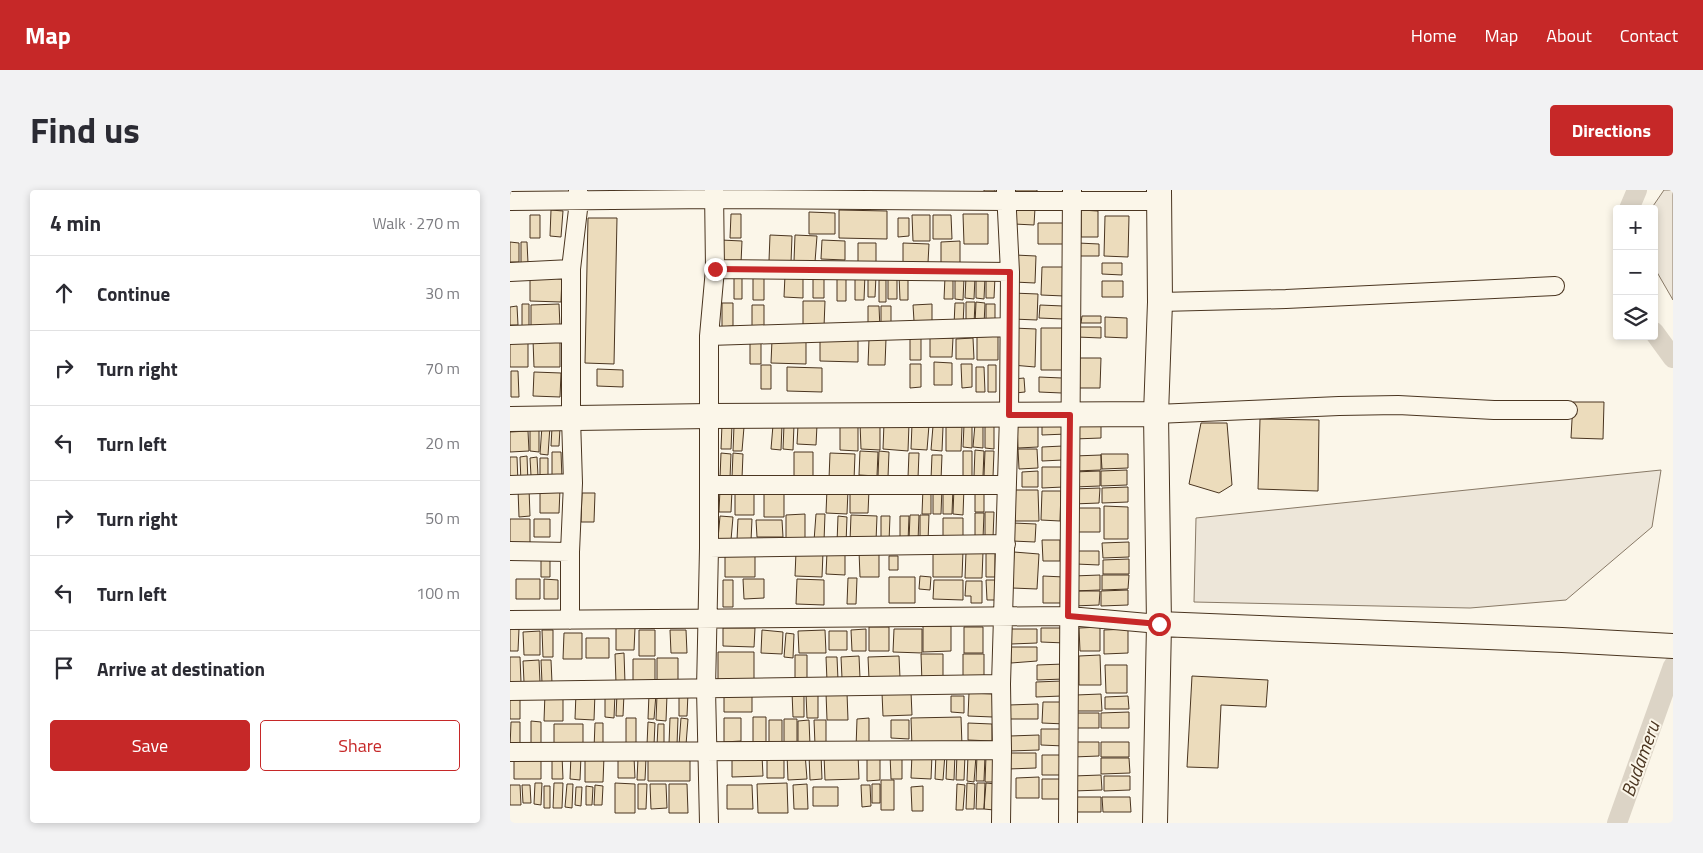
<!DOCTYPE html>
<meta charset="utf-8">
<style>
:root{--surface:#fff;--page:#f2f2f3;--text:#2b2b33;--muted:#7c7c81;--line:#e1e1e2;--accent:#c62828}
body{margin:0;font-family:"Titillium Web",sans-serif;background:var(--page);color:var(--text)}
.controls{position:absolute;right:15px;top:15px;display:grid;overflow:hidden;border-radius:5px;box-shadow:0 2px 8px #0003}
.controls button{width:45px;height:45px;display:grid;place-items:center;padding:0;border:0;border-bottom:1px solid var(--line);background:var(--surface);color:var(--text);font:25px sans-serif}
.stop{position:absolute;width:15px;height:15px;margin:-11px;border:4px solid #c62828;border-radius:50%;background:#fff}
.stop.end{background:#c62828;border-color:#fff;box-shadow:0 1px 5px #0008}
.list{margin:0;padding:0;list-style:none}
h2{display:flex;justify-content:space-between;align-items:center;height:65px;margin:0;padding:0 20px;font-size:21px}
h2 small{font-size:16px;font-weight:400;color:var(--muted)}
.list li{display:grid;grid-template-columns:32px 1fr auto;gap:15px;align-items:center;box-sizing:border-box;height:75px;padding:0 20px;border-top:1px solid var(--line)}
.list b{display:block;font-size:19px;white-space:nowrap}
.list em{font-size:16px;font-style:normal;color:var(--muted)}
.actions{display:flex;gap:10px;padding:15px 20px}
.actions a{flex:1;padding:11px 0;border:1px solid var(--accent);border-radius:5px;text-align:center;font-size:18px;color:var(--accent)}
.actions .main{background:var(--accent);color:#fff}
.icon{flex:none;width:28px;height:28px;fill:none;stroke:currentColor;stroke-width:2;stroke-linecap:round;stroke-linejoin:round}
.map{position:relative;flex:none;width:1163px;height:633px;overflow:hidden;border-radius:5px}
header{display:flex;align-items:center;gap:30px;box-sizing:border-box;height:70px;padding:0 25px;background:var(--accent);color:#fff}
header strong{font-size:24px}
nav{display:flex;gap:28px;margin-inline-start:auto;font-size:18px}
.intro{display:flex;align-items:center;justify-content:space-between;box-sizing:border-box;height:120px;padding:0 30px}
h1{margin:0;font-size:35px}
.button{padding:12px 22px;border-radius:5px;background:var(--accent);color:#fff;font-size:18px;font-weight:700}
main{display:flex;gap:30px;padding:0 30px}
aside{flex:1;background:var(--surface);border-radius:5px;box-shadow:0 2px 8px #0003}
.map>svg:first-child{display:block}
.green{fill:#ede6d9;stroke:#887966}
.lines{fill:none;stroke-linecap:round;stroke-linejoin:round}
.canal{stroke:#dcd4c6;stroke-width:20}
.building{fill:#ecdcbc;stroke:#4a3520}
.street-casing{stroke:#4a3520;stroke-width:20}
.secondary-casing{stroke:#4a3520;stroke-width:26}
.street{stroke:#fbf6e9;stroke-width:18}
.secondary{stroke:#fbf6e9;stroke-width:24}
.route{stroke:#c62828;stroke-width:6}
.labels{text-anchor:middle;stroke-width:4;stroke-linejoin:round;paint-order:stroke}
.water-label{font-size:19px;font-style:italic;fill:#4a3520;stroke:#fbf6e9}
</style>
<header>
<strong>Map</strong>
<nav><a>Home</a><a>Map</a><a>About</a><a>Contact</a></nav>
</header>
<div class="intro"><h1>Find us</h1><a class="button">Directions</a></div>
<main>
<aside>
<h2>4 min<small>Walk · 270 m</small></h2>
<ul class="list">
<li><svg class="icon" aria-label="ahead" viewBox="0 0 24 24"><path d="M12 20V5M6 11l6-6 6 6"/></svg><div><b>Continue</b></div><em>30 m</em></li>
<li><svg class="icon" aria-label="right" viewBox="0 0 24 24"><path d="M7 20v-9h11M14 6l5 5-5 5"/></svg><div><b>Turn right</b></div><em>70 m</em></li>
<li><svg class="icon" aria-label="left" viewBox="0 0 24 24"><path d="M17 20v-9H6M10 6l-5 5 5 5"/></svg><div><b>Turn left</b></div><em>20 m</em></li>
<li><svg class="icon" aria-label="right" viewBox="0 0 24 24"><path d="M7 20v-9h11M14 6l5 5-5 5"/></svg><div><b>Turn right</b></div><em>50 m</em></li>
<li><svg class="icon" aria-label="left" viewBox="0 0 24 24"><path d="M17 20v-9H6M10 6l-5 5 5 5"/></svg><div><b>Turn left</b></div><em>100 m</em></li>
<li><svg class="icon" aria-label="arrive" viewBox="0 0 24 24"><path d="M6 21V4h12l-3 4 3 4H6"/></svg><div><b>Arrive at destination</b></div></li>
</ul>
<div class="actions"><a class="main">Save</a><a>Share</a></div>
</aside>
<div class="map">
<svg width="1163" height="633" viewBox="0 0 1163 633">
<rect width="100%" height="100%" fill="#fbf6e9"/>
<!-- green -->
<path class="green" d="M1154,0H1163V110L1144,77V19H1141Z
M1151,280L1142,337L1056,410L960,418L684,412L686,328Z"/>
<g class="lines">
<!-- canal -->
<path class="canal" d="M1119,19L1127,0
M1144,142L1163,168
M1107,633L1163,476"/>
</g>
<!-- building -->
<path class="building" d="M474,0H485V2H474Z
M502,0H527V2H501Z
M505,17L525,18L524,35L504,34Z
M41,20L53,21L51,47L40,46Z
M329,20L377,21V49L329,48Z
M571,20L588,21V47H571Z
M299,22L325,23V44H299Z
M221,24H231V48H220Z
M453,24H478V54H454Z
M20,25H30V48H20Z
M402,25H420V51H403Z
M423,25H441L442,49H423Z
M595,26H619L618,67L594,66Z
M78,28H107L104,174L75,173Z
M388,28H399V46L388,47Z
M528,33H553V54H528Z
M260,45L282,46L281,73L259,71Z
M285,45L307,46L305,72L284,71Z
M211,50L232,51L231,73H210Z
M312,50L335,51V70L311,69Z
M450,51V73H431V52Z
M0,52L9,53V72H0Z
M11,52H17L18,73H11Z
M348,53H366V75H348Z
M393,53L419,54L418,73L393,72Z
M568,53L589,54V66H568Z
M505,65L526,66L525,93L504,92Z
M592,73H612V85L592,84Z
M532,77H555L554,106L531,105Z
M303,84H314V108H303Z
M345,84H355L354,110H345Z
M20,85L52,86L51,112L20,111Z
M224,85H232V109H224Z
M275,85H293V108L274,107Z
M389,85H398V110H390Z
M243,86H254V110H243Z
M358,86H366L365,107H358Z
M435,87L443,88V109H434Z
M456,87H465L464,109L455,108Z
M466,87H475L474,109L466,108Z
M476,87H485L484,108H476Z
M327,88H336V111H327Z
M445,88H454L453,110L445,109Z
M378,89H387V109H378Z
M369,90H376V112H369Z
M592,91H613V107H592Z
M502,103L528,104L527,130L502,129Z
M293,111H315L314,137H293Z
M456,112H465L464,134H456Z
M466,112L475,113L474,135L465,134Z
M212,113H223V136L212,137Z
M445,113H454L453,135H444Z
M12,114H19V138H12Z
M49,114L50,137H21V115Z
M422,114V131H404L403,115Z
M476,114H485V135H476Z
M242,115H254V138H242Z
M530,115L553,116V129L529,128Z
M7,116L8,135H0V117Z
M358,116H369L370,139H358Z
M371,116H381V137H371Z
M572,126H591V133H571Z
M595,127L617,128V148L595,147Z
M568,137H591V148L567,147Z
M503,138L526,139L525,177L502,175Z
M531,138H556V180H531Z
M310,146L348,147V172L310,171Z
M400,146H411V170H400Z
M488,146V170H467V147Z
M420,147L443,148L442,167H420Z
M463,148L464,169H446V149Z
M18,149V177H0V150Z
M359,149H376L375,175H358Z
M23,150H50V177H24Z
M262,150L296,151V174L261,173Z
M240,151H251V174H240Z
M568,168H591L590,198H568Z
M424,172L442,173V195H424Z
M400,174H411V197L400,198Z
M451,174H462V197L452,198Z
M251,175H261V199H251Z
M478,175H486V202H478Z
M277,177L312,178V202L277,201Z
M466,177H474L475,202H466Z
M87,179L113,180V197L87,196Z
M1,181H8L9,207H1Z
M24,182L51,183L50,207L23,206Z
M529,187L552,188V203L529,202Z
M514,188L515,202L505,203L504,189Z
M1063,212H1094L1093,249L1061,248Z
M750,229L809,230L808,301L748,299Z
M556,232L557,244L532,245V233Z
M350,233H370V260L351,259Z
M374,233L399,234L398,261L373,259Z
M691,233H717L722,295L709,303L679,294Z
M212,234L222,235L221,259H211Z
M330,234L348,235V261L330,260Z
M402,234L419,235L417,260L401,259Z
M465,234L473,235V258L463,257Z
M528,234V257L508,258L507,235Z
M564,234H591V248L564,249Z
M263,235H272L271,260L261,259Z
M274,235H284L283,260L273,259Z
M288,235H307L306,255L287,254Z
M454,235L462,236V258L453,257Z
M475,235L484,236V259L475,258Z
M20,236H29V262L20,261Z
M32,236H40L38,265L30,264Z
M224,236L234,237L232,261H223Z
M423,236L433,237L432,261L421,260Z
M42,237L50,238L49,256H41Z
M436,237H452L451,261H436Z
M18,241L19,261L0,262V242Z
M553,256V270L532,271V257Z
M508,259H527L528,278L509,279Z
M465,260L474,261L473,286H464Z
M350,261L368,262L367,286L349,285Z
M369,261L379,262L378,287L368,286Z
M453,261H462V286H453Z
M475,261H484L483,287L474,286Z
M42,262H51L52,289H42Z
M284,262H303V289H284Z
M211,263L221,264L220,288H210Z
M223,263L233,264L232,288L222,287Z
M320,263L345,264L344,290L319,289Z
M399,263H409L408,288L398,287Z
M591,264H618V278L592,279Z
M422,265H432L431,290L421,289Z
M591,265V280L565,281L564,266Z
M17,266L18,293H11L10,267Z
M0,267H7L8,293H0Z
M27,267L28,286H21L20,268Z
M30,268H38V289H30Z
M532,277H552L553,297L532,298Z
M617,280V295L591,296V281Z
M528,281V297H512V282Z
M590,281V296L564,297L563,282Z
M465,296H474V322H465Z
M433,297H443L442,324H433Z
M444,297H454L453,325L443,324Z
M618,297V312L592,313V298Z
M19,298L20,326L9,327L8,299Z
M30,298L50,299L49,323H30Z
M413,298H421V324H412Z
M423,298H432L431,324H423Z
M590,298L589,313L563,314V299Z
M210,299L222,300L221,322H209Z
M317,299L338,300L337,324L316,323Z
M340,299L359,300L358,323H340Z
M225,300H244V325H225Z
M254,300H274V327H254Z
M505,300H528L529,331H505Z
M532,301H551L550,331L531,330Z
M72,303H85L84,332H71Z
M594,316L618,317V349H594Z
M566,318H590V342H566Z
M475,322H484L483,348H475Z
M465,323H474L473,349H465Z
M295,324V351H276V325Z
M306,324H315L314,351H304Z
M341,325L367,326L366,351H340Z
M400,325H409L408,351L399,350Z
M410,325H419L418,351H410Z
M210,326L223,327L221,350L208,349Z
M328,326L337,327L336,354L327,353Z
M371,326H380L379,352L371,351Z
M390,326H399L398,352H390Z
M433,328H453V350H433Z
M0,329H20V353H0Z
M24,329H40V347H24Z
M228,329H242L241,351L227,350Z
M246,330H272L273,347H247Z
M503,333L526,334L525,352L502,351Z
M532,350H550V371H533Z
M619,352V367L593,368L592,353Z
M369,360V387H350L349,361Z
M423,360L453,361L452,387H423Z
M566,361H589V375L566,374Z
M215,362H245V387H215Z
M286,362H313L312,387L285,386Z
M317,362H335V385L316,384Z
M456,362H473L472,388H455Z
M476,362H485V387H476Z
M504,362L529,364L527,399L502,398Z
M31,366H40V387H31Z
M379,366H388V380H379Z
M619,369V384H593V370Z
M590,385V400L563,401V386Z
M592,385H619L618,399L592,400Z
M410,386L421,387L420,400L409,399Z
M533,386L554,387V413H533Z
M379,387H405V413H379Z
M338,388H347L346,414H337Z
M6,389H30V409H6Z
M34,389L48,390V409H34Z
M233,389H254V408L234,409Z
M287,389L314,390V415L286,414Z
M213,390H223V417H213Z
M424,390H453V410L423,409Z
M476,390H485V410H477Z
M456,391H472V413H461V406H455Z
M618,400V415L591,416V401Z
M563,401H590L589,415L563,416Z
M413,436H441V461L413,462Z
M359,437H379V461H359Z
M454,437H473V463H454Z
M590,437V461H570L569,438Z
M106,438H125L124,460H106Z
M213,438H245L244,457L213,456Z
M531,438H555V453L531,452Z
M0,439H9L8,461H0Z
M356,439V461H342L341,440Z
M384,439H412V463L383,462Z
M500,439H527V453L501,454Z
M618,439V463L594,464V440Z
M32,440H43V467H33Z
M129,440H145V466H129Z
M160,440H176L177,463H161Z
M252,440L273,442L272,464L251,463Z
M315,440L316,463H289L288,441Z
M30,441V465H14L13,442Z
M319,441H337V460H319Z
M54,443H72V469H53Z
M276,443L284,444L283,468L274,467Z
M76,448H99V468H76Z
M500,457H527V471L501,473Z
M208,462H244V496H208Z
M114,463L115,493H106L105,464Z
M411,464H433V493H412Z
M453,464H474V492H453Z
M285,465H297V490H285Z
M590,465L591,495H569V466Z
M349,466L350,488H332L331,467Z
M389,466L390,488L359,489L358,467Z
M0,467H10L11,492L0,493Z
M316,467H327L328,490L317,491Z
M147,468H168V490H147Z
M123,469H145V495H123Z
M29,470L30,492H14L13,471Z
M31,470H41L42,493H32Z
M554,474V489L527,490V475Z
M595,475H617V503H596Z
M682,486L758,490L756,517L711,515L708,578L677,577Z
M552,491V506L526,507V492Z
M242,502V522H214V503Z
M282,502H294V527H283Z
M401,502L402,525L373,526L372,503Z
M35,503H53V531H34Z
M66,503H85L84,530L65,529Z
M95,503H105L104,528L95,527Z
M107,503L114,504L113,526H106Z
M169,503H178L177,526H169Z
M316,503H337L338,530H317Z
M459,503L484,504L483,527L458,526Z
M139,504H146L144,529H138Z
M296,504H308V528H297Z
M591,504L592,521H566V505Z
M147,505H157L156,531L146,530Z
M441,506H454V523L441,522Z
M618,506L619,519H595V507Z
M0,509H10V529H0Z
M533,512H555V534L532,533Z
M528,514V529H500L499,515Z
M619,522V538H591V523Z
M560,523H589V538H561Z
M243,527H256V557H243Z
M451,527L452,556L402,557L401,528Z
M116,528H126V555L116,554Z
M160,528H168L167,555L159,554Z
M171,528L178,529L176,555H169Z
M214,528H231V551L214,552Z
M359,528V558H346L347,529Z
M274,529H287V559H274Z
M259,530H272V559H259Z
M299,530L300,555H288V531Z
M304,530H316V554L305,555Z
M381,530H399V549L381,548Z
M21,531L31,532V555H21Z
M1,532H10V558H0Z
M138,532L145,533L144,555H137Z
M85,533H93V559H84Z
M458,533L482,534V551L458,550Z
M44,534H73V555H44Z
M148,534H154V556H147Z
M531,539H555L554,556L531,555Z
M529,545V560L500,561V546Z
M562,552H589V566L563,567Z
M591,552H619V567H591Z
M295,563L297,589L278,590L277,564Z
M348,563L349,589L315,590L314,565Z
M357,563H370V590L357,591Z
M426,563L435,564L433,590L425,589Z
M437,563L445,564L444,590L436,589Z
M498,563H526V578L498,579Z
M257,564H274V588H257Z
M311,564L312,589L300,590L299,565Z
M380,564H392V589H381Z
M402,564L422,565L421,589L401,588Z
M447,564L455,565L454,590H446Z
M52,565L53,589H42V566Z
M61,565L71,566L70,590L60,589Z
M222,565H252L253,586L222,587Z
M458,565L466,566L464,592L457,591Z
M467,565L475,566L474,591H466Z
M532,565H554V585H532Z
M4,566H31V589H4Z
M75,566L94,567L93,592H75Z
M476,566H486L485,592H475Z
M108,567H124L125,588H108Z
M138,567H180V591H138Z
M128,568H136L135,590H127Z
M591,568H619L620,583L591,584Z
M591,585L592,600L563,601V586Z
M594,586H620V600L594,601Z
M529,587V608H506V588Z
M532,589H557V609H532Z
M371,590H384V620H371Z
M25,593H32L31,615L24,614Z
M44,593H53L52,618H43Z
M105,593L125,594V623H105Z
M277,593L278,623H248L247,594Z
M457,593L465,594L464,619H456Z
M467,593H475L474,619H466Z
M476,593L486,594L484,620L474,619Z
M57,594H63L62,618L55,617Z
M128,594H137L136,619H128Z
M140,594H156L157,618L141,619Z
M159,594H177L178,623H159Z
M297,594L298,619H284L283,595Z
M362,594H370V613H362Z
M447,594L455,595L453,620H446Z
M0,595H10L11,615H0Z
M12,595H20L21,613H13Z
M85,595L93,596L92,615H84Z
M217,595H242L243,619H217Z
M351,595H360L361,616L352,617Z
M34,596H40V618H34Z
M76,596L83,597L82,615H76Z
M413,596V621H402L401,597Z
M66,597H72L71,616L65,615Z
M303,597H328V616H303Z
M562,607H591V622H563Z
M592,607H620L621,622H593Z"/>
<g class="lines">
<!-- street casing -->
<g class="street-casing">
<path id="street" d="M0,11L204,9L496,11H649
M205,79L500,82
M0,82L61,79
M650,112L776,109L1045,96
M0,145L60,143
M199,146L499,137
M646,224L829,216L888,215L984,220H1058
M0,295L63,293
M199,295H497
M199,358L496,354
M0,361L60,362
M0,430L559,426L649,434
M60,430V362L63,293L61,228V79L69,11L68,0
M0,501L491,494
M0,562L492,560
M199,633L196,499L199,358V146L205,79L204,0
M491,633L492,560L491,494L499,225L500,82L496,1
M558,633L562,0"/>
</g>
<!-- secondary casing -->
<g class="secondary-casing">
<path id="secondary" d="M0,229L199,226L646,224
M649,434L1052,450L1163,456
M645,633L649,434L646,224L650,112L649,0"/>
</g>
<!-- street -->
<use href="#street" class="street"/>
<!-- secondary -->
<use href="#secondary" class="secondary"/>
</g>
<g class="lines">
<!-- route -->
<path class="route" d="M205,79L500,82L499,225H560L558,426L649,434"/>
</g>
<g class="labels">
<!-- water labels -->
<g class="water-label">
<text transform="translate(1130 569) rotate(-70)" y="7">Budameru</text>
</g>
</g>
</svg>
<div class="controls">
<button>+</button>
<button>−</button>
<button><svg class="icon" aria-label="layers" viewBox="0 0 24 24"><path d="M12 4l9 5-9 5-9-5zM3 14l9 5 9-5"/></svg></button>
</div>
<div class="stop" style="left:649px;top:434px"></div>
<div class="stop end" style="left:205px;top:79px"></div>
</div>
</main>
